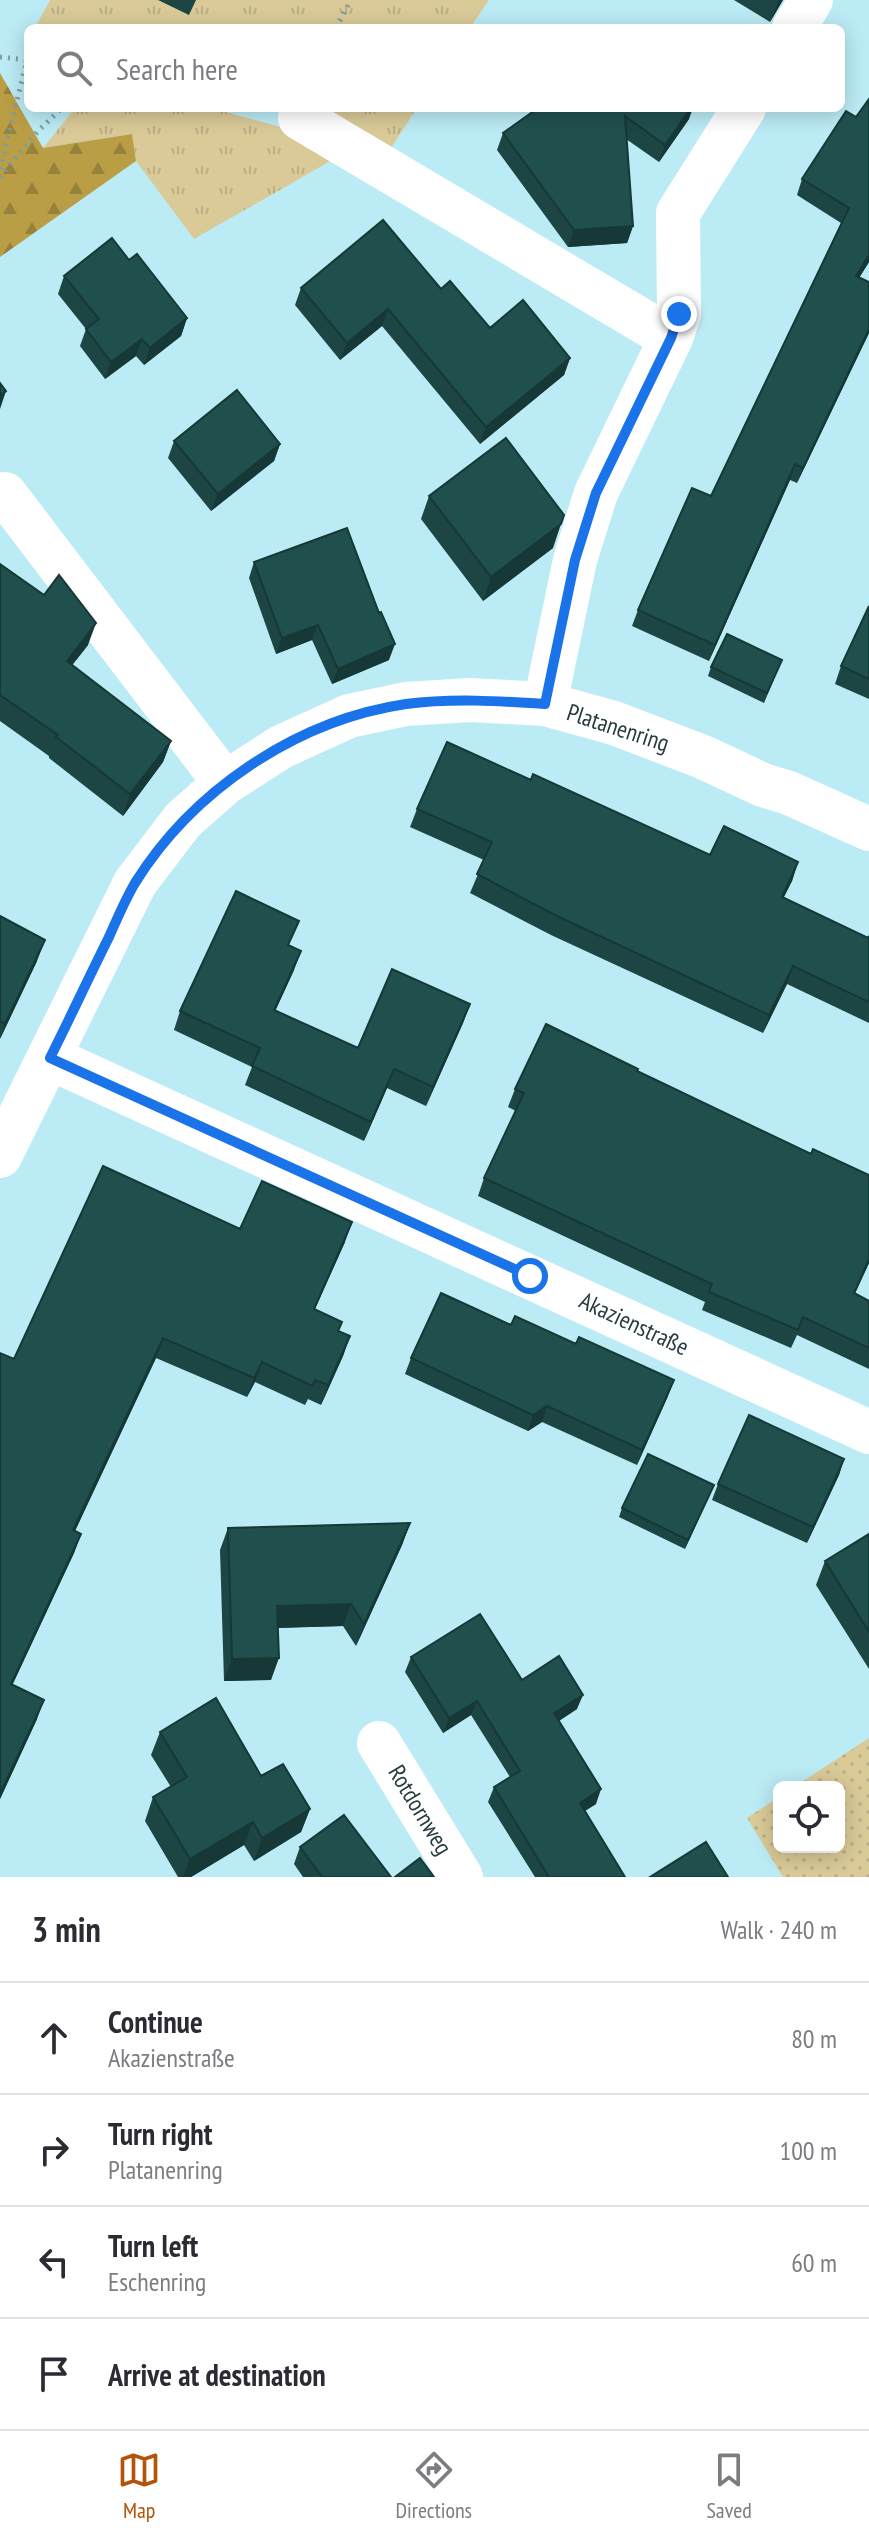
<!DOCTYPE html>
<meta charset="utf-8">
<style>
:root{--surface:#fff;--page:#f7f7f7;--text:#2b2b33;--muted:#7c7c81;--line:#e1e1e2;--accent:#b45309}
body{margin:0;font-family:"PT Sans Narrow",sans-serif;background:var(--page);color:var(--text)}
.controls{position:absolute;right:24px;bottom:24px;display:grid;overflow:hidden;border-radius:12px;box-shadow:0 4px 20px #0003}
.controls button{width:72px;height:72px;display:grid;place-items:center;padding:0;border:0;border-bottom:2px solid var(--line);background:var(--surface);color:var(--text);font:40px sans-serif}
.stop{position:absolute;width:24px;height:24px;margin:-18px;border:6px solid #1a73e8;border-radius:50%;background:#fff}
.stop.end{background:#1a73e8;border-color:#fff;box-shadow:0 2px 8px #0008}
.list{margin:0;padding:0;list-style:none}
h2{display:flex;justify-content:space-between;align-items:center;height:104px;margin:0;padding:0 32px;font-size:34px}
h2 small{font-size:26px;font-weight:400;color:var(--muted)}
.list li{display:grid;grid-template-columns:52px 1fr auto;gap:24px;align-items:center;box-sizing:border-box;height:112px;padding:0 32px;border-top:2px solid var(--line)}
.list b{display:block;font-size:30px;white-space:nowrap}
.list p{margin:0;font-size:26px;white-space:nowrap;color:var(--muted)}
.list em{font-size:26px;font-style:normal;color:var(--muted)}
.icon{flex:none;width:44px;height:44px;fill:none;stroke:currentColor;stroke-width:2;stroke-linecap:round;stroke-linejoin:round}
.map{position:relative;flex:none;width:869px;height:1877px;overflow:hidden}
.search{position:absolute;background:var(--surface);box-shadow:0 4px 20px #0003;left:24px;right:24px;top:24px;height:88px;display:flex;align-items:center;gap:20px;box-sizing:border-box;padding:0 28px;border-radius:12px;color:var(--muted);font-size:30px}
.sheet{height:552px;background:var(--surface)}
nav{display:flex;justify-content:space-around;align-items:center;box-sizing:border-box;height:112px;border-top:2px solid var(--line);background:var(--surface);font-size:22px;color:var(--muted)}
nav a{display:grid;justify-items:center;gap:4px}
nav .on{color:var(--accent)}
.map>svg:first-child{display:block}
.grass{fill:url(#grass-tufts)}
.forest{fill:url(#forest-firs)}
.park{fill:url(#park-dots)}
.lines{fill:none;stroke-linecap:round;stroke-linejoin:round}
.path{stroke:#7a9da4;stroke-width:5;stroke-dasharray:2 6;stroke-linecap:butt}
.minor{stroke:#fff;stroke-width:44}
.wall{fill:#1c4543}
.shaded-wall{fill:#163837}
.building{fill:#20504e;stroke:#163837;stroke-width:2}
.route{stroke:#1a73e8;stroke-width:10}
.labels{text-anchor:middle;stroke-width:8;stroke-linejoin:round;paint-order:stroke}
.street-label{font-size:24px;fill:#283b3f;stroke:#fff}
</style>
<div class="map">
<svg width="869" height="1877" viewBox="0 0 869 1877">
<defs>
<pattern id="grass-tufts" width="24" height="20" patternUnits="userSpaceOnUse" patternTransform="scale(2)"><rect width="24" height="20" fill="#daca98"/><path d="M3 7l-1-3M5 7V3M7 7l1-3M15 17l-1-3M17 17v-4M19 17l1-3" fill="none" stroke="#bbae84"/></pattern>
<pattern id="forest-firs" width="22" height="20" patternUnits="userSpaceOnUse" patternTransform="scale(2)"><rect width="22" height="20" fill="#ba9e45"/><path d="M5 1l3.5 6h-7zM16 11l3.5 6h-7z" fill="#97823b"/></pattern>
<pattern id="park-dots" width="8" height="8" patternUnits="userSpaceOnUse" patternTransform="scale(2)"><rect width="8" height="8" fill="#daca98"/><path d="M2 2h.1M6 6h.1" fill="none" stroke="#bbae84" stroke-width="1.8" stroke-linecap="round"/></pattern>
</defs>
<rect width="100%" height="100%" fill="#bbebf5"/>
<!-- grass -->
<path class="grass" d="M50,0H489L470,28H46L37,24Z
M75,108H211L281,127L334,159L194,239L136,161L132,134L43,148Z
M302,108H417L389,151Z"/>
<!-- forest -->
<path class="forest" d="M0,73L43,148L132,134L136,161L0,257Z"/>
<!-- park -->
<path class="park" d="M869,1738V1877H783L747,1818L779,1797V1847H839V1787H794Z"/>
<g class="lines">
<!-- path -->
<path class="path" d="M336,28L351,0
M0,57L27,60
M0,169L27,60
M0,177L39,130L62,108"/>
<!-- minor -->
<path class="minor" d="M794,28L811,0
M300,118L671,338
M5,494L225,783
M545,704L575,560L596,493L671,338L679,314L678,213L744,108
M50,1058L869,1432
M0,1156L135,883L183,820L225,783L281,747L349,716L406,704L470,700L545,704L614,723L703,757L763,785L789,793L869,829
M379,1743L461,1877"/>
</g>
<!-- wall -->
<path class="wall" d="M158,0H196L189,15Z
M734,0H783L770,22Z
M538,108L689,119L659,162L626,139L633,226L627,243L568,247L497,150L503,133Z
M846,111L869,262L859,278L869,282V333L797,483L790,480L709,661L632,626L638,610L711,496L841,223L797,195L802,179Z
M129,260L187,318L181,336L144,365L136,356L105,379L80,346L86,329L58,294L64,276Z
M301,288L441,289L490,328L570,358L564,375L480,444L382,326L340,360L295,305Z
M174,441L280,444L274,461L211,511L168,458Z
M429,496L553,548L483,601L421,519Z
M254,562L379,613L389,660L332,684L312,640L276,654L249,578Z
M0,564L88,645L72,665L171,741L163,762L123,816L49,758V756L0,721Z
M869,606V699L835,684L841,666Z
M782,660L764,703L708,676L711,667Z
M531,780L710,855L798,862L792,881L783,898L868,938L869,936V1023L787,984L763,1033L551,935L470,893L484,860L410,827L417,809Z
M0,916L37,961L0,1039Z
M290,945L294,970L275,1011L358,1048L470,1004L463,1023L426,1106L387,1088L364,1141L245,1085L252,1067L174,1030L180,1011Z
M637,1071L811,1154L869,1175V1263L855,1293L869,1301V1369L797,1335L791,1348L702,1310L705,1302L478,1196L484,1178L516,1111L508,1107L515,1089Z
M240,1229L345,1242L315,1309L342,1322L338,1331L350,1336L343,1356L321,1405L308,1399L305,1405L255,1382L247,1397L156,1358L75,1531L81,1534L74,1553L12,1685L37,1719L0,1799V1353L14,1359Z
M411,1358L668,1396L637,1465L542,1422L528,1431L405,1374Z
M844,1459L839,1475L807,1543L712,1500L718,1484Z
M714,1485L685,1549L619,1517L622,1508Z
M410,1523L402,1545L356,1646L343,1626L278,1628L271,1680L224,1681L220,1550L228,1528Z
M869,1534V1669L816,1585L825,1561Z
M411,1657L522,1680L577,1709L559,1721L596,1804L585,1811L625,1877H535L488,1802L494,1787L510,1777L471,1715L443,1733L405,1672Z
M160,1732L261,1776L310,1809L301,1832L254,1861L244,1845L191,1877H178L145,1821L153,1797L171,1787L151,1755Z
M300,1847L391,1877H303L294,1864Z"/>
<!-- shaded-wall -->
<path class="shaded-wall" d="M779,0H783L770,22Z
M691,108H693L689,119L659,162L665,145Z
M633,226L627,243L568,247L574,230Z
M869,255V262L850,292L856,276Z
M388,309L382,326L340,360L347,343Z
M187,318L181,336L144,365L150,348Z
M869,329V333L797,483L803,468Z
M142,339L136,356L105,379L111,362Z
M570,358L564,375L480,444L486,427Z
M6,391L0,409V396Z
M280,444L274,461L211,511L218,494Z
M795,464L790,480L709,661L715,645Z
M561,524L553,548L483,601L491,577Z
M96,623L88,645L59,682L67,661Z
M318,625L312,640L276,654L282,638Z
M395,644L389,660L332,684L338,669Z
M171,741L163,762L123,816L130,794Z
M798,862L792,881L775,915L782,897Z
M45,940L37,961L0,1039L5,1024Z
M301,951L294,970L267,1029L274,1010Z
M793,966L787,984L763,1033L769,1015Z
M470,1004L463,1023L426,1106L433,1087Z
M394,1069L387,1088L364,1141L371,1122Z
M352,1222L345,1242L306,1328L314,1309Z
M869,1259V1263L847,1311L854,1293Z
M350,1336L343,1356L321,1405L328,1385Z
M163,1338L156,1358L66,1550L73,1530Z
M262,1362L255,1382L247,1397L254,1378Z
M674,1380L668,1396L637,1465L642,1450Z
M547,1406L542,1422L528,1431L533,1415Z
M844,1459L839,1475L807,1543L813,1527Z
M714,1485L710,1494L685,1549L688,1540Z
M410,1523L402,1545L356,1646L364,1624Z
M81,1534L74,1553L4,1703L11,1684Z
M351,1604L343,1626L269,1628L277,1606Z
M279,1658L271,1680L224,1681L232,1659Z
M583,1695L577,1709L549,1727L554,1713Z
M44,1700L37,1719L0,1799V1794Z
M477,1701L471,1715L443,1733L449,1718Z
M601,1789L596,1804L574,1817L580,1803Z
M310,1809L301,1832L254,1861L262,1838Z
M253,1822L244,1845L191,1877H183L190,1859Z"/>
<!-- building -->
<path class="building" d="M869,99V255L856,276L869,282V329L803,468L795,464L715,645L638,610L692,488L711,496L849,208L802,179L846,111L856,117Z
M538,108H691L665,145L625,116L633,226L574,230L503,133Z
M383,220L441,289L450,281L490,328L523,300L570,358L486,427L388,309L347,343L301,288Z
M112,238L129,260L137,254L187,318L150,348L142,339L111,362L86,329L99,319L64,276Z
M0,383L6,391L0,396Z
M237,390L280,444L218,494L174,441Z
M506,438L564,515L561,524L491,577L429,496Z
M347,528L379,613L381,612L395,644L338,669L318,625L282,638L254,562Z
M0,564L44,595L59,575L96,623L67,661L171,741L130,794L56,737L58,735L0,695Z
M869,606V679L841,666Z
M727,634L782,660L767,693L711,667Z
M447,742L531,780L533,774L710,855L724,826L798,862L782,897L868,938L869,936V1002L793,966L769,1015L557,916L477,874L492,842L417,809Z
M236,891L299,921L288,945L301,951L274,1010L358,1048L392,969L470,1004L433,1087L394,1069L371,1122L252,1066L260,1048L180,1011Z
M0,916L45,940L5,1024L0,1021Z
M546,1024L638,1069L637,1071L811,1154L813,1149L869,1175V1259L854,1293L869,1301V1348L803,1317L798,1330L709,1292L712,1284L484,1178L524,1093L515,1089Z
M103,1166L240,1229L262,1181L352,1222L314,1309L342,1322L338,1331L350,1336L328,1385L315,1380L312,1386L262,1362L254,1378L163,1338L73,1530L81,1534L11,1684L44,1700L0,1794V1353L14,1359Z
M441,1293L511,1325L515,1316L576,1344L579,1337L674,1380L642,1450L547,1406L533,1415L411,1358Z
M749,1415L844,1459L813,1527L718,1484Z
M648,1454L714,1485L688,1540L622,1508Z
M410,1523L364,1624L351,1604L277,1606L279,1658L232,1659L228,1528Z
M869,1534V1632L825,1561Z
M480,1614L522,1680L559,1656L583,1695L554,1713L601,1789L580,1803L625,1877H549L494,1787L520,1771L477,1701L449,1718L411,1657Z
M216,1698L261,1776L283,1764L310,1809L262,1838L253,1822L190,1859L153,1797L187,1777L160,1732Z
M344,1815L391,1877H322L300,1847Z
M706,1842L728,1877H650Z
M420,1858L434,1877H395Z"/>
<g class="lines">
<!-- route -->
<path class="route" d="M530,1276L50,1058C70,1018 89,977 109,937C117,919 125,900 135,883C193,790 297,720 406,704C452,698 499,701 545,704L575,560L596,493L671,338L679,314"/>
</g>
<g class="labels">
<!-- street labels -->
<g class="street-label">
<text transform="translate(618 728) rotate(18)" y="8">Platanenring</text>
<text transform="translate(634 1324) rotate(25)" y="8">Akazienstraße</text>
<text transform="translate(420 1810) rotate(59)" y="8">Rotdornweg</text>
</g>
</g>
</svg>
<div class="controls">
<button><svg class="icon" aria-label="locate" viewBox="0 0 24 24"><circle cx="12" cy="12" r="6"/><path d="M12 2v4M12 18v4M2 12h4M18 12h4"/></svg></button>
</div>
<div class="stop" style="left:530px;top:1276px"></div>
<div class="stop end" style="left:679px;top:314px"></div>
<div class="search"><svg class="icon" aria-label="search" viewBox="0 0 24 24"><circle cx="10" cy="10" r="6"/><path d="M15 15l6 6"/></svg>Search here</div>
</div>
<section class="sheet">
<h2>3 min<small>Walk · 240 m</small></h2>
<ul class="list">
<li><svg class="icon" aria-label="ahead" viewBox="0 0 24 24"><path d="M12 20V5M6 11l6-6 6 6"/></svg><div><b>Continue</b><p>Akazienstraße</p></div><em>80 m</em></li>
<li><svg class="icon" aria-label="right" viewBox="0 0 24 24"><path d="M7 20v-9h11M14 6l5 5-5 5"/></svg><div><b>Turn right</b><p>Platanenring</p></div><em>100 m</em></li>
<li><svg class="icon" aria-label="left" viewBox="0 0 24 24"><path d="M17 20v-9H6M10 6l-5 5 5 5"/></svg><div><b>Turn left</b><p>Eschenring</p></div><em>60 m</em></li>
<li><svg class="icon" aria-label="arrive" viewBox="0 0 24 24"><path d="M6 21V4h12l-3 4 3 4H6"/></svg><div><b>Arrive at destination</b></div></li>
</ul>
</section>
<nav>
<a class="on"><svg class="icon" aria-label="map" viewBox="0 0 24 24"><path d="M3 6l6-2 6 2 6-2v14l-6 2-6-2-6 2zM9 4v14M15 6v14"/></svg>Map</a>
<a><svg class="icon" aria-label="directions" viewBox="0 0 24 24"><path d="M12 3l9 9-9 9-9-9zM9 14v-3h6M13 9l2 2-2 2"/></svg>Directions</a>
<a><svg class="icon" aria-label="saved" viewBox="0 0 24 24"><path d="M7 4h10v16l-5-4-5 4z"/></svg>Saved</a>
</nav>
